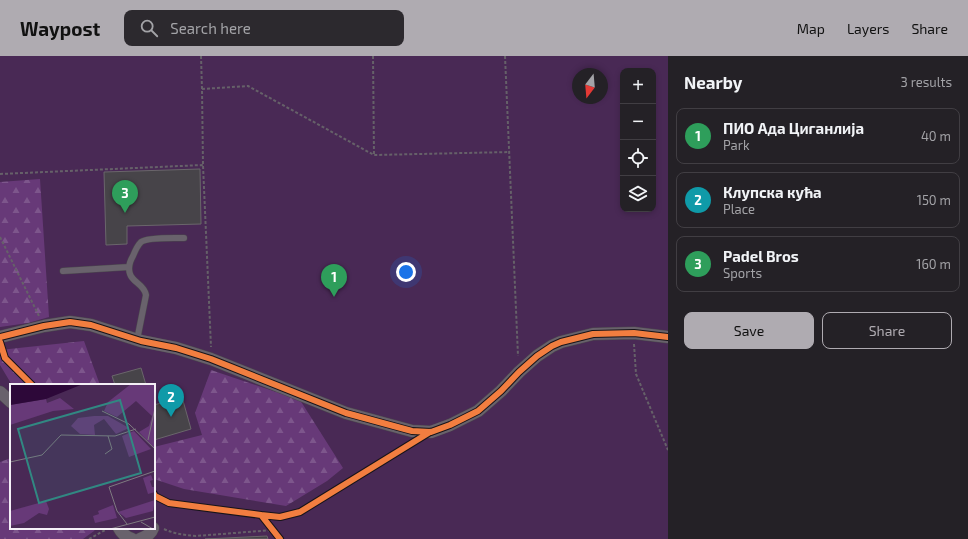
<!DOCTYPE html>
<meta charset="utf-8">
<style>
:root{--surface:#242126;--page:#2c292e;--text:#f1f3f6;--muted:#a3a3a7;--line:#413e43;--accent:#afabb1}
body{margin:0;font-family:"Exo 2",sans-serif;background:var(--page);color:var(--text)}
.controls{position:absolute;right:12px;top:12px;display:grid;overflow:hidden;border-radius:8px;box-shadow:0 2px 6px #0003}
.controls button{width:36px;height:36px;display:grid;place-items:center;padding:0;border:0;border-bottom:1px solid var(--line);background:var(--surface);color:var(--text);font:20px sans-serif}
.compass{position:absolute;left:572px;top:12px;width:36px;height:36px;border-radius:50%;background:var(--surface);box-shadow:0 2px 6px #0003;rotate:196deg}
.you{position:absolute;left:406px;top:216px;width:14px;height:14px;margin:-10px;border:3px solid #fff;border-radius:50%;background:#1a73e8;box-shadow:0 0 0 6px #1a73e833}
.badge{display:grid;place-items:center;width:26px;height:26px;border-radius:50%;background:var(--accent);color:#fff;font-size:13px;font-weight:700}
.pin{position:absolute;translate:-50% -33px;filter:drop-shadow(0 1px 2px #0008)}
.pin::after{content:'';position:absolute;top:21px;width:14px;height:12px;background:inherit;clip-path:polygon(0 0,100% 0,50% 100%)}
.list{margin:0;padding:0;list-style:none}
h2{display:flex;justify-content:space-between;align-items:center;height:52px;margin:0;padding:0 16px;font-size:17px}
h2 small{font-size:13px;font-weight:400;color:var(--muted)}
.list li{display:grid;grid-template-columns:26px 1fr auto;gap:12px;align-items:center;box-sizing:border-box;height:56px;margin:0 8px 8px;padding:0 8px;border:1px solid var(--line);border-radius:8px}
.list b{display:block;font-size:15px;white-space:nowrap}
.list p{margin:0;font-size:13px;white-space:nowrap;color:var(--muted)}
.list em{font-size:13px;font-style:normal;color:var(--muted)}
.actions{display:flex;gap:8px;padding:12px 16px}
.actions a{flex:1;padding:9px 0;border:1px solid var(--accent);border-radius:8px;text-align:center;font-size:14px;color:var(--accent)}
.actions .main{background:var(--accent);color:#111}
.icon{flex:none;width:22px;height:22px;fill:none;stroke:currentColor;stroke-width:2;stroke-linecap:round;stroke-linejoin:round}
.map{position:relative;flex:none;width:668px;height:483px;overflow:hidden}
header{display:flex;align-items:center;gap:24px;box-sizing:border-box;height:56px;padding:0 20px;background:var(--accent);color:#111}
header strong{font-size:19px}
nav{display:flex;gap:22px;margin-inline-start:auto;font-size:14px}
.search{width:280px;height:36px;background:var(--page);display:flex;align-items:center;gap:10px;box-sizing:border-box;padding:0 14px;border-radius:8px;color:var(--muted);font-size:15px}
main{display:flex}
aside{flex:1;background:var(--surface)}
.map>svg:first-child{display:block}
.green{fill:#492955;fill-rule:evenodd}
.forest{fill:url(#forest-firs)}
.building{fill:#474449;stroke:#6a666b}
.lines{fill:none;stroke-linecap:round;stroke-linejoin:round}
.service-casing{stroke:#4b484d;stroke-width:7}
.minor-casing{stroke:#4b484d;stroke-width:13}
.path{stroke:#666169;stroke-width:2;stroke-dasharray:3 2;stroke-linecap:butt}
.service{stroke:#69626c;stroke-width:6}
.minor{stroke:#69626c;stroke-width:12}
.cycleway-casing{stroke:#171419;stroke-width:8}
.cycleway{stroke:#f27e40;stroke-width:6}
.inset-river{fill:none;stroke:#2d0839;stroke-width:2}
.inset-road{fill:none;stroke:#7e7a80;stroke-width:1}
.view{fill:#318882;fill-opacity:0.15;stroke:#318882;stroke-width:2}
.inset-edge{fill:none;stroke:#f4eff6;stroke-width:2}
</style>
<header>
<strong>Waypost</strong>
<div class="search"><svg class="icon" aria-label="search" viewBox="0 0 24 24"><circle cx="10" cy="10" r="6"/><path d="M15 15l6 6"/></svg>Search here</div>
<nav><a>Map</a><a>Layers</a><a>Share</a></nav>
</header>
<main>
<div class="map">
<svg width="668" height="483" viewBox="0 0 668 483">
<defs>
<pattern id="forest-firs" width="22" height="20" patternUnits="userSpaceOnUse"><rect width="22" height="20" fill="#673978"/><path d="M5 1l3.5 6h-7zM16 11l3.5 6h-7z" fill="#7d568c"/></pattern>
</defs>
<rect width="100%" height="100%" fill="#302c32"/>
<!-- green -->
<path class="green" d="M0,0H668V483H0ZM623,15H653V153H623ZM578,18H602V42H578ZM11,329H154V472H11Z"/>
<!-- forest -->
<path class="forest" d="M40,123L49,261L28,267L0,271V126Z
M84,285L100,329H12L0,309V294Z
M211,314L300,344L343,412L327,425L286,450L184,433L154,423V391L202,379L195,357Z
M11,402V472H96L94,475L83,483H0V406Z"/>
<!-- building -->
<path class="building" d="M200,113L201,168L127,170V188L106,189L104,116Z
M141,312L146,329H115L112,320Z
M182,341L191,373L154,384V349Z
M267,480L268,483H205Z"/>
<g class="lines">
<!-- service casing -->
<g class="service-casing">
<path id="service" d="M63,215L129,211
M137,284L146,239C144,228 133,227 130,218C128,212 130,205 133,200C135,195 137,190 141,186C147,181 174,182 184,182"/>
</g>
<!-- minor casing -->
<g class="minor-casing">
<path id="minor" d="M0,281L44,270L70,266L91,269L141,285L176,292L211,303L346,357L412,375L431,376L450,369L478,355L501,335L519,316L537,300L552,290L561,286L593,278L634,277L668,281
M0,336L11,346
M119,472C122,478 126,481 132,483
M140,483C146,481 151,478 153,472"/>
</g>
<!-- path -->
<path class="path" d="M201,0L202,33L203,109L211,291
M373,0L374,99
M505,0L518,300
M202,33L248,30L374,99L510,96
M0,118L203,109
M0,181L39,260
M634,288L636,318L668,394
M164,473C175,478 184,479 196,480L273,474
M89,483L107,473"/>
<!-- service -->
<use href="#service" class="service"/>
<!-- minor -->
<use href="#minor" class="minor"/>
<!-- cycleway casing -->
<g class="cycleway-casing">
<path id="cycleway" d="M0,281L44,270L70,266L91,269L141,285L176,292L211,303L346,357L412,375L431,376L450,369L478,355L501,335L519,316L537,300L552,290L561,286L593,278L634,277L668,281
M0,286L5,302L32,329
M154,438L155,440L169,447L261,459L280,483
M261,459L280,461L300,456L430,376"/>
</g>
<!-- cycleway -->
<use href="#cycleway" class="cycleway"/>
</g>
<!-- overview -->
<g transform="translate(10 328)">
<rect width="145" height="145" fill="#302c32"/>
<path d="M8,0H145V145H0V2Z" fill="#492955"/>
<path d="M121,0H145V65L129,48L139,42L142,32L126,17L107,33L94,27L98,18ZM50,14L64,25L43,27L0,41V21L36,15L37,19ZM84,32H98L119,44L106,50L94,35L84,41L85,51L70,50L61,42L68,34ZM124,47L141,65L119,73L112,52ZM141,91L143,96L140,97L142,103H145V108L138,110L133,94ZM145,116L143,127L116,134L108,128ZM36,117L39,125L37,131L29,129L14,139L0,142V127ZM103,121L107,134L85,139L83,132L89,130L88,127Z" fill="#673978"/>
<path d="M0,0H73L36,15L0,21Z" fill="#2d0839"/>
<path class="inset-river" d="M32,0L43,5"/>
<path class="inset-road" d="M92,27L119,40L145,65M138,56L145,24M95,70L102,65L98,52M0,78L32,71L51,51L105,52L126,45M131,138L143,145M117,140L107,127L99,103L145,87M100,145L145,133"/>
<path class="view" d="M110,16L131,89L29,119L8,45Z"/>
<rect width="145" height="145" class="inset-edge"/>
</g>
</svg>
<div class="controls">
<button>+</button>
<button>−</button>
<button><svg class="icon" aria-label="locate" viewBox="0 0 24 24"><circle cx="12" cy="12" r="6"/><path d="M12 2v4M12 18v4M2 12h4M18 12h4"/></svg></button>
<button><svg class="icon" aria-label="layers" viewBox="0 0 24 24"><path d="M12 4l9 5-9 5-9-5zM3 14l9 5 9-5"/></svg></button>
</div>
<svg class="compass" viewBox="-18 -18 36 36"><path d="M0-13l5 13h-10z" fill="#e53935"/><path d="M0 13l5-13h-10z" fill="#a3a3a7"/></svg>
<div class="you"></div>
<div class="pin badge" style="left:334px;top:241px;background:#2e9e5b">1</div>
<div class="pin badge" style="left:171px;top:361px;background:#0f9aa8">2</div>
<div class="pin badge" style="left:125px;top:157px;background:#2e9e5b">3</div>
</div>
<aside>
<h2>Nearby<small>3 results</small></h2>
<ul class="list">
<li><span class="badge" style="background:#2e9e5b">1</span><div><b>ПИО Ада Циганлија</b><p>Park</p></div><em>40 m</em></li>
<li><span class="badge" style="background:#0f9aa8">2</span><div><b>Клупска кућа</b><p>Place</p></div><em>150 m</em></li>
<li><span class="badge" style="background:#2e9e5b">3</span><div><b>Padel Bros</b><p>Sports</p></div><em>160 m</em></li>
</ul>
<div class="actions"><a class="main">Save</a><a>Share</a></div>
</aside>
</main>
